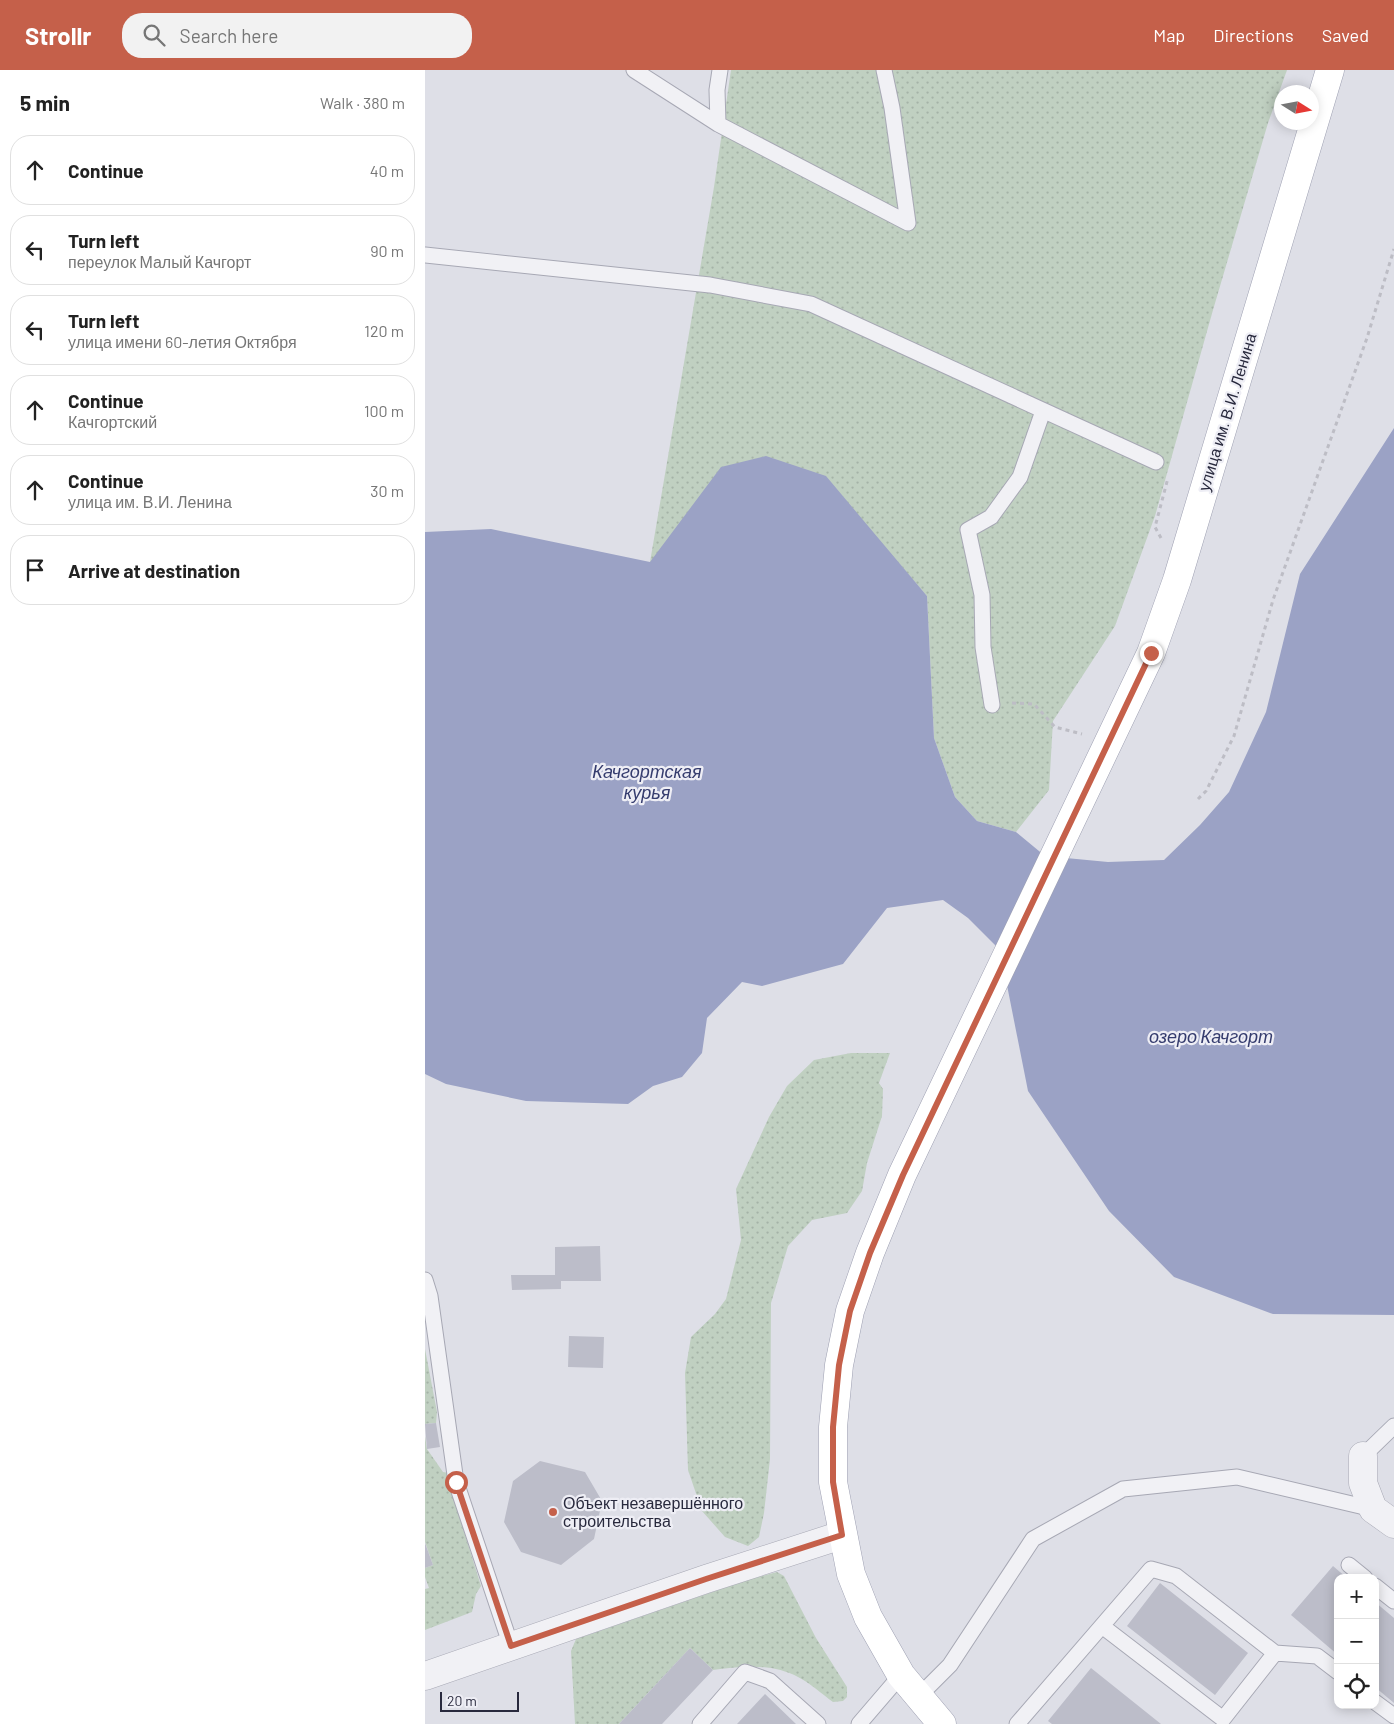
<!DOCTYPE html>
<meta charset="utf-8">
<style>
:root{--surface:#fff;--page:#f2f2f2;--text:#222;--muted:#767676;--line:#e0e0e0;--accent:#c5604a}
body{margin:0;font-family:Barlow,sans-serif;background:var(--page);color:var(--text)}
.controls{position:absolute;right:15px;bottom:15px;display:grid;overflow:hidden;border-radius:10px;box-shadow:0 2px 12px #0003}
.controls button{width:45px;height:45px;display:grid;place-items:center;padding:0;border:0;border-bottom:1px solid var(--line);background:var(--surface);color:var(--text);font:25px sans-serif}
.compass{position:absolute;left:849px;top:15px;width:45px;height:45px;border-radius:50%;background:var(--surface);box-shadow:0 2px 12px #0003;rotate:101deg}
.scale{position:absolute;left:15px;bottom:12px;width:79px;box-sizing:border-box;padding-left:5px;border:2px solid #28293d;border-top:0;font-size:14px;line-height:18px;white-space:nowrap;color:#28293d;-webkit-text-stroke:4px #eeeef5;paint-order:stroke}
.stop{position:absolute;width:15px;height:15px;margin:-11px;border:4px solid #c5604a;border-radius:50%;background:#fff}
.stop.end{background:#c5604a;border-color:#fff;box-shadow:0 1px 5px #0008}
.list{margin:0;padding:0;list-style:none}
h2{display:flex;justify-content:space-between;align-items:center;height:65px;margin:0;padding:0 20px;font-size:21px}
h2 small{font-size:16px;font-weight:400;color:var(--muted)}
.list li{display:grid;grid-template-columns:32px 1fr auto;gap:15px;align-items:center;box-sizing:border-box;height:70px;margin:0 10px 10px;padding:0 10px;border:1px solid var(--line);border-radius:20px}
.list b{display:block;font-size:19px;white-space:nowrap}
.list p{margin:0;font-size:16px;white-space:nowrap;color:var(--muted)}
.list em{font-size:16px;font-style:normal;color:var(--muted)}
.icon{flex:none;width:28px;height:28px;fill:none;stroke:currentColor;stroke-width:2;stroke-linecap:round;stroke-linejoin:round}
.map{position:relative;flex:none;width:969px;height:1654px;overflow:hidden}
header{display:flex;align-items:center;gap:30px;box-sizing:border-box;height:70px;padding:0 25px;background:var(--accent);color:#fff}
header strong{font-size:24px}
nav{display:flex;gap:28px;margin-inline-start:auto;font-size:18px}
.search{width:350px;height:45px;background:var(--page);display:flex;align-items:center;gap:12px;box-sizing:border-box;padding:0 18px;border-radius:20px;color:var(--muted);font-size:19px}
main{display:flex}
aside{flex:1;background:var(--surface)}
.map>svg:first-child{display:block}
.grass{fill:url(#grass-dots)}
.water{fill:#9ba2c5}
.building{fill:#bcbdc9}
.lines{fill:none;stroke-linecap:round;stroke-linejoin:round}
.lane-casing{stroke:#a7a8b4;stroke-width:17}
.street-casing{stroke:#a7a8b4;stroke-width:29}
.primary-casing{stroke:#9ea0b2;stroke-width:29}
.path{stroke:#bdbdc5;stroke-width:3;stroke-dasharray:4 4;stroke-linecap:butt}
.lane{stroke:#f1f1f5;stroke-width:15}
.street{stroke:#f1f1f5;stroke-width:28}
.primary{stroke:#fff;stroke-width:28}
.route{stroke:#c5604a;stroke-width:6}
.poi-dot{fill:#c5604a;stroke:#eeeef5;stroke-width:2}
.labels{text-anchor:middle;stroke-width:4.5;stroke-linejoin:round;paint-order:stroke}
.street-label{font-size:16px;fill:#28293d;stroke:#eeeef5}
.poi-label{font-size:16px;fill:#28293d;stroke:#eeeef5;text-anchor:start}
.water-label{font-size:18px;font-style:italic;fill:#353c6e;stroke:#eeeef5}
</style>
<header>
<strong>Strollr</strong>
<div class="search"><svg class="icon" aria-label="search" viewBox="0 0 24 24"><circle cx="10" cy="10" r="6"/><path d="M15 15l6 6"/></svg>Search here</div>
<nav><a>Map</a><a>Directions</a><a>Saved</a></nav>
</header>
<main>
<aside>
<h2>5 min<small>Walk · 380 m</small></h2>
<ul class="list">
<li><svg class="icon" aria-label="ahead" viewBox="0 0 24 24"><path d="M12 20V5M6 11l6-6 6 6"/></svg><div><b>Continue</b></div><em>40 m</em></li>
<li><svg class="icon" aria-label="left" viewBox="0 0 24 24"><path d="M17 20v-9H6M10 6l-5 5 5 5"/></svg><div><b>Turn left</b><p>переулок Малый Качгорт</p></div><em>90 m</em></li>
<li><svg class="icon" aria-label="left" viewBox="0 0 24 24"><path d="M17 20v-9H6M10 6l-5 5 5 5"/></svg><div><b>Turn left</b><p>улица имени 60-летия Октября</p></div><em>120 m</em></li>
<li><svg class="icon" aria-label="ahead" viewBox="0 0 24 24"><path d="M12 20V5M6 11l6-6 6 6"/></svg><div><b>Continue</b><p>Качгортский</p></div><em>100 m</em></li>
<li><svg class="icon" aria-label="ahead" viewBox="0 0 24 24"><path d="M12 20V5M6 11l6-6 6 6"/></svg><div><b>Continue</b><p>улица им. В.И. Ленина</p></div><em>30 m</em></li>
<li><svg class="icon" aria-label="arrive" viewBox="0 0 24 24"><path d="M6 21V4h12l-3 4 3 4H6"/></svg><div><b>Arrive at destination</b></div></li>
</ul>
</aside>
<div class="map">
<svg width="969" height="1654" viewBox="0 0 969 1654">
<defs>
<pattern id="grass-dots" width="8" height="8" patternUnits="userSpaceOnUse" patternTransform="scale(1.25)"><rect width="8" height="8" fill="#c0d0c1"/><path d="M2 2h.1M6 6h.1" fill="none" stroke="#a5b3a7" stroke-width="1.8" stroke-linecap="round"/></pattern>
</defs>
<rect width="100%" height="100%" fill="#dedfe7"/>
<!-- grass -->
<path class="grass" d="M306,0H862L843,53L788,240L730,446L690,556L628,651L624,720L591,762L552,751L530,727L509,668L502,526L463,481L225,492L289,117Z
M426,983H465L454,1013L458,1019L457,1046L442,1093L437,1121L422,1143L387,1150L363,1176L346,1233L345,1389L339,1443L334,1467L323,1476L300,1467L277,1441L263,1400L260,1303L266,1267L290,1244L301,1229L316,1170L311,1119L344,1047L362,1016L389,990Z
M0,1279L12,1342L11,1353L0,1354Z
M0,1366L2,1379L18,1402L24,1403L25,1416L56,1516L51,1524L47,1542L0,1560V1519L4,1518L0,1507V1498L8,1495L0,1472Z
M352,1502L359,1506L391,1568L422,1617V1627L418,1631L408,1632C397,1624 385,1613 373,1607C347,1593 316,1596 288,1600L265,1578L194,1654H150L146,1581L151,1569L322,1510Z"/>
<!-- water -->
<path class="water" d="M969,358V1245L848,1244L749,1207L684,1141L603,1021L575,880L543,848L518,830L462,838L418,894L337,916L317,912L282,948L277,983L257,1007L228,1016L203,1034L101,1031L21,1014L0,1004V462L66,459L225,492L296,397L341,386L401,406L502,526L509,668L530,727L552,751L591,762L620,786L683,792L739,790L775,755L804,722L841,642L875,504Z"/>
<!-- building -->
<path class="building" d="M175,1176L176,1211H136V1219L87,1220L86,1205H130V1177Z
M144,1266L179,1267L178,1298L143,1297Z
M11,1353L15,1377L2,1379L0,1354Z
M115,1391L160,1402L177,1431L169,1469L136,1495L96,1482L79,1452L88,1411Z
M0,1473L8,1495L0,1498Z
M908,1496L922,1508H913V1585L866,1545Z
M735,1513L823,1583L790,1625L702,1556Z
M950,1532L969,1548V1633L950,1617Z
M265,1578L288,1600L237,1654H194Z
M666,1598L736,1654H627L623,1651Z
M340,1624L371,1654H312Z"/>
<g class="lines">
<!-- lane casing -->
<g class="lane-casing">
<path id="lane" d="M209,0L293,54L483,153
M459,0L467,38L483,153
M293,54L292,20L295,0
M0,185L285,215L386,234L731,392
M567,635L558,577L557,525L543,460L566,447L595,407L618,341
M0,1210L5,1226L31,1412L86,1576
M938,1386L969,1356
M924,1495L940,1508
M950,1516L969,1531
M850,1583L892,1586L913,1602
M493,1627L525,1595L608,1469L698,1419L812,1407L948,1439
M950,1632L969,1646
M275,1654L320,1602L345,1611L393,1654
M434,1654L476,1605
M592,1654L726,1499L751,1506L850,1583L798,1649L677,1556"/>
</g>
<!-- street casing -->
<g class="street-casing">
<path id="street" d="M938,1386V1413L948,1439L969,1454
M0,1606L281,1509L417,1465"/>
</g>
<!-- primary casing -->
<g class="primary-casing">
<path id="primary" d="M517,1654L476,1605L443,1547L426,1504L408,1412V1357L414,1295L425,1241L445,1183L477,1105L726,583L752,510L905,0"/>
</g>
<!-- path -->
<path class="path" d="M736,468L730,457L743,408
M587,633L609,634L630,657L657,664
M773,729L781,721L809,666L848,530L942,268L969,179"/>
<!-- lane -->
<use href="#lane" class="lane"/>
<!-- street -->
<use href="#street" class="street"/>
<!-- primary -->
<use href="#primary" class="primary"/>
</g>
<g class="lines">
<!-- route -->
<path class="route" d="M31,1412L86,1576L281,1509L417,1465L408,1412V1357L414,1295L425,1241L445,1183L478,1105L726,583"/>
</g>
<!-- markers -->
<circle class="poi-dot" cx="128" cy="1442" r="5"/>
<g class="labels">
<!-- street labels -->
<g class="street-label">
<text transform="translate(802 342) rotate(-73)" y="6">улица им. В.И. Ленина</text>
</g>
<!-- poi labels -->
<g class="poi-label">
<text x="138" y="1439">Объект незавершённого<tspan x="138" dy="18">строительства</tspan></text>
</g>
<!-- water labels -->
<g class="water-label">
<text x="222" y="708">Качгортская<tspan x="222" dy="21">курья</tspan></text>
<text x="786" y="973">озеро Качгорт</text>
</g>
</g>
</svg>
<div class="controls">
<button>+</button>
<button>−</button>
<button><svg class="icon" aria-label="locate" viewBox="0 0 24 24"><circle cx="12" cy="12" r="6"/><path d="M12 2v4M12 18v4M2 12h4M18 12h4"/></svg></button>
</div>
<svg class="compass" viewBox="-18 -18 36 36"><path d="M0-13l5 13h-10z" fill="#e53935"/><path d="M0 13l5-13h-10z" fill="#767676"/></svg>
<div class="scale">20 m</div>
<div class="stop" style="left:31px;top:1412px"></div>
<div class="stop end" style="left:726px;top:583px"></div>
</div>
</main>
